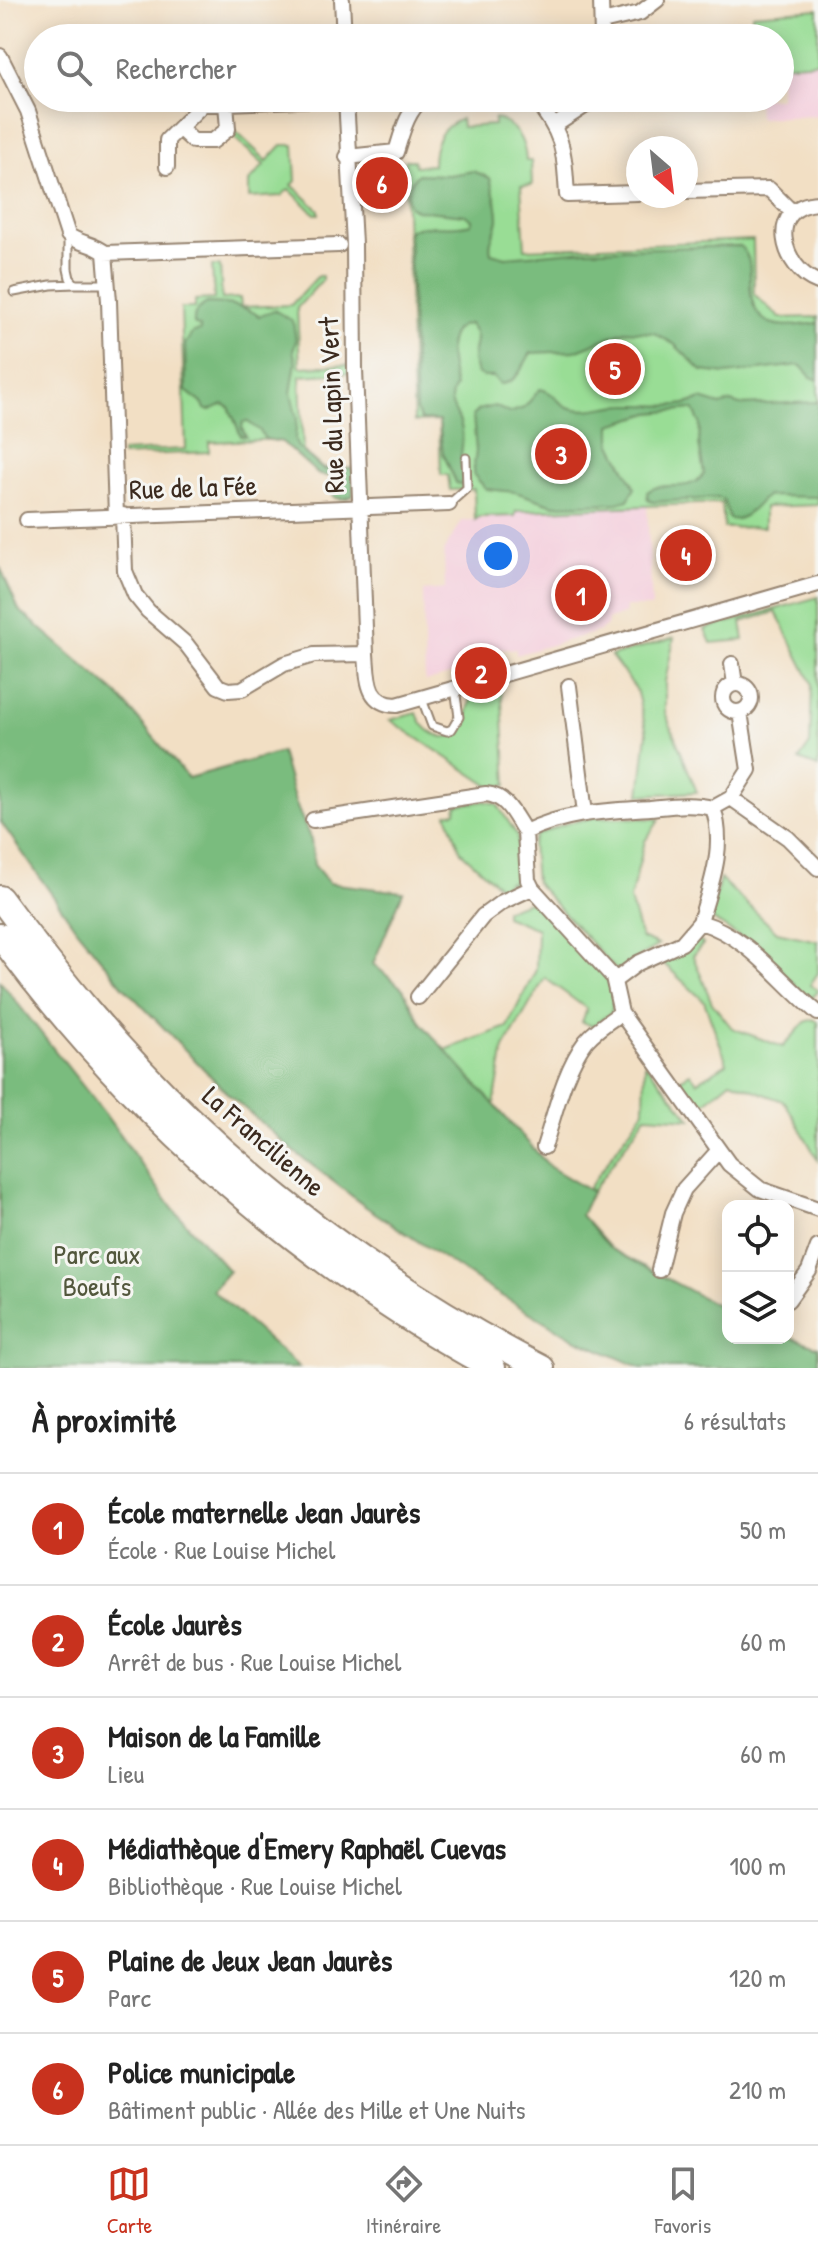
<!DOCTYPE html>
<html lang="fr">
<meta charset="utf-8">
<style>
:root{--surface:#fff;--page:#f2f2f2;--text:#222;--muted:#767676;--line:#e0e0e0;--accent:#c8321e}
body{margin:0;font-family:"Patrick Hand",sans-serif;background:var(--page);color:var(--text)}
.controls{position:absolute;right:24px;bottom:24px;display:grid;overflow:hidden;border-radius:16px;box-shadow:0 4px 20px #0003}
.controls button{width:72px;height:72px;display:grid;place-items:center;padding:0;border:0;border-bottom:2px solid var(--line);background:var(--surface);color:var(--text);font:40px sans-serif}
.compass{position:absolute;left:626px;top:136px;width:72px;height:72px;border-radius:50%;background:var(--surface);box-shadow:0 4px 20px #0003;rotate:152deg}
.you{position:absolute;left:498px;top:556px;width:28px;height:28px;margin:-20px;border:6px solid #fff;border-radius:50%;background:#1a73e8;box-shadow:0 0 0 12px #1a73e833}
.badge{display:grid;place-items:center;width:52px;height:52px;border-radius:50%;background:var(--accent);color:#fff;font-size:26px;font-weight:700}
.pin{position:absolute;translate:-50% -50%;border:4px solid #fff;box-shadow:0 2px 8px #0006}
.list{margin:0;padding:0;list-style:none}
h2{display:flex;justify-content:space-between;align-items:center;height:104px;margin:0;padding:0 32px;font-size:34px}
h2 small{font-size:26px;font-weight:400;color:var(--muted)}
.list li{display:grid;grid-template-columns:52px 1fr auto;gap:24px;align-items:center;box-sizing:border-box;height:112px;padding:0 32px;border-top:2px solid var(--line)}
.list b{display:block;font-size:30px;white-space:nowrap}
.list p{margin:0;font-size:26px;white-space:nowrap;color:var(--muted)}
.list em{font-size:26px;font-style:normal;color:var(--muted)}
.icon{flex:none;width:44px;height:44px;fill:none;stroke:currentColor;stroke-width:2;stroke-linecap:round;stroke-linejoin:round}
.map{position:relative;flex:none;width:818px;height:1368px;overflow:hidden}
.search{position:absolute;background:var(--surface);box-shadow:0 4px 20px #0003;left:24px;right:24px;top:24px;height:88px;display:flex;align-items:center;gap:20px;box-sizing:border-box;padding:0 28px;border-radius:44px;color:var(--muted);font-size:30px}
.sheet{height:776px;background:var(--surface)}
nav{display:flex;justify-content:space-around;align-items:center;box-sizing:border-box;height:112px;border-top:2px solid var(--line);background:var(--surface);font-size:22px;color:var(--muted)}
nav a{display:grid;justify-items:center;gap:4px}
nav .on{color:var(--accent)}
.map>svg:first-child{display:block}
.built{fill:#f4cfdd}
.green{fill:#99dd95;stroke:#6a845a;stroke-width:2}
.forest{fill:#7abc7e;stroke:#5a734e;stroke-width:2}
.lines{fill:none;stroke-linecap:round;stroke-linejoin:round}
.service-casing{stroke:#968471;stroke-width:11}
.minor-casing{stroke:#968471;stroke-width:18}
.trunk-casing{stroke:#968471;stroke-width:28}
.service{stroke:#fff;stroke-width:7}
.minor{stroke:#fff;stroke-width:14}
.trunk{stroke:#fff;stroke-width:24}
.labels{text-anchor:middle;stroke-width:6;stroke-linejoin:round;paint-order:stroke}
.street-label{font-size:28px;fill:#3b2a1e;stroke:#f6f6f2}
.park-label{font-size:28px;fill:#52573c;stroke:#f6f6f2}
</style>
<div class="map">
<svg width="818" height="1368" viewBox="0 0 818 1368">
<rect width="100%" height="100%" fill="#f6f6f2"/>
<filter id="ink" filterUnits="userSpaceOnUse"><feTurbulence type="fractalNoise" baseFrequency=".0125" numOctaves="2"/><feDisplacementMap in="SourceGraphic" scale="16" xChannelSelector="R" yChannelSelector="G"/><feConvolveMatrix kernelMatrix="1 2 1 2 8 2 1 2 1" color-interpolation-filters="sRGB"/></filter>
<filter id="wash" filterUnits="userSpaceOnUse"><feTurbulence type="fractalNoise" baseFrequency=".006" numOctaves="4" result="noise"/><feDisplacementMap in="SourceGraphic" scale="32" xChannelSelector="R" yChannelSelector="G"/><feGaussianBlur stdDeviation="1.8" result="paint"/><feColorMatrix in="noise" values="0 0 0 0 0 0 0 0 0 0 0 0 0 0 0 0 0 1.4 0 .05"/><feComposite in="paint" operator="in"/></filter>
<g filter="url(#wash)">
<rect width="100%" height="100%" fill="#f2dfc4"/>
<!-- built -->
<path class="built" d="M818,9V116L758,118L757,98H780V38H753L752,14Z
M647,505L652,607H626L625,614L608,619L607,626L600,631L516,655V649L483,650V657H476L475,663L469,664V669L425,682L423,591L445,589L444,550L462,521L515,515V511Z"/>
<!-- green -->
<path class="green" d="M818,9V62L780,65V38H753L752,14Z
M494,118C515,124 525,140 526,161H531L532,185L521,186L525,249L753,240L754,294L780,318L818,317V505L764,507V527L724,528L722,503L516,511L515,516L479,517L475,520L474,489L450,490L448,475H441L439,421L414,422L405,185L407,173L404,172L405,160H414L415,166L433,165C433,143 440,127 461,119L462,127L494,125Z
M232,128L267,161L282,145H294L296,181L292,185L319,210V214H315L289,189L281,196L249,198V182L264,165L228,132Z
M212,266H220L222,299L240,298L241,307L291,305L318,276H322V280L297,308L300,367L349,365V373L300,376L303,451L322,468H353V471L323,472L287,439L209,442V452L122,456V452L186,449L181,308H195V300L214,299Z
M818,597V767L799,760L810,744L812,683L776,612L741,622L744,640L711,643L705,629Z
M674,638L665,682V712L697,792L640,795L647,733L636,689L611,656Z
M501,685L507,785L491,787L390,720L417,713C424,735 451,748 464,724C469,714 468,703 474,693Z
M485,801L497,804L517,835L522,885L514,889L510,881L504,885L506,889L503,890L461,852L447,814L456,812L457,805Z
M597,817L660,819L645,841L630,899L641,938L658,945L617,971L535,882L532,844L536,835L567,823Z
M720,879L777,932L818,941V973L810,985L818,990L810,1001L763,952L710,918Z
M531,901C546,910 597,961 606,977C611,986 614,1003 611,1013L592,1026L582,1022L587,1009L545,978L504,1048L494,1105L445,1050L507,1027L536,970L537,929L505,916V910Z
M696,938L703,944L693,956L712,1003L732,1028L783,1047L805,1022L813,1019L818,1022V1160L785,1102L731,1081L698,1108L680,1082V1079L690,1073L697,1082L727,1063L704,1001L662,962L687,949Z
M645,1063L691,1119L646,1116L592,1192L589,1188L644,1110Z"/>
<!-- forest -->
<path class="forest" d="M473,171L490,178C493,191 499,207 498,220C496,233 488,239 491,253L506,257L586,250L740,246C751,257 750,267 750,282C751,331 779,328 818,323V380L811,377L800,365L726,374L702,371L674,344L654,333L625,331L575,351L531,353C523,365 517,384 500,384L493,377H484L477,373C476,369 473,364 473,359C473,343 482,340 469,324C439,327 451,368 455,387C444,405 460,413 462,430C465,453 455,456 466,481L462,485L456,483L443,453L439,421L421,420L416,410L409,230C429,222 450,230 471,224L472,220L465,215L416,210L410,207C405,194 408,183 418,174L449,175Z
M207,303C225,303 244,305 259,316L274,310L293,321L296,341L293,350L296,362L291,393L297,419L295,439L297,446L323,470L354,468L353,496L345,499L335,498L331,492L340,482L338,477L319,475L282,442L265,439L260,431L248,422H243L242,428L246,437L241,436L229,407L223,404L209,411L205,409L203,404L186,391L185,344L193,332L200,331V327L194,324C193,312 198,309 207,303Z
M540,389C554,391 558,405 571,408C591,413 607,405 627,405C652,404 677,410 701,399L720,405L731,402L740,405L818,402V497L766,496C755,506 745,522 729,519L724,500L717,498L653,502L648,500L647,492C666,478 686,496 704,474L699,444L700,423L693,409L650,413L611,425V442L635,488L628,500L618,503L554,505L515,492L486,489L473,474L476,451L473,416L478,410L495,406L509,413L524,408Z
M0,567L19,610L117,694L188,778L281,752L295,802L311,840L314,865L329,883L403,892L373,964L403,989L421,1023L550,1167L592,1192L581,1215L611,1249L728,1311V1338H788V1336L818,1347V1368H641L573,1338L490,1289L366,1207L290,1148L228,1094L122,985L77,930L0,821Z
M0,981L105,1114L173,1209L229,1271L212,1290L300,1368H0Z"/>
</g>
<g filter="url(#ink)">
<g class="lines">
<!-- service casing -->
<g class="service-casing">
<path id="service" d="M68,235V269L70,278L75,284H108
M14,292L51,285L75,284
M449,504L467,488L466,458
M422,699L432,726L447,731L452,729L459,717L455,688"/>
</g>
<!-- minor casing -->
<g class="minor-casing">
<path id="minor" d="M342,0L344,38
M601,0L602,38
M602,22L640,13L657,0
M0,56L28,111L68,235C79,244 94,243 105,253
M346,98L354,244L355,369L366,654C368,679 366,704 397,705L818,584
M533,98C564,133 564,151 567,195L638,193
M554,126L597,98
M179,128L193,141H213L228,129L226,103
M347,157L396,152C402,133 407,111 423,98
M167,167V140L203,104L346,98
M686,191L769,189L791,211
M818,203C765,206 782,269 818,282
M105,253L109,301L116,516
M105,253L339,245
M123,515L125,571L135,595L148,611L186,644L218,686L228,690L242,689L284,664L314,655L366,654
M27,520L449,504
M732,664L735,684
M723 698a14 14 0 1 1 28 0a14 14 0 1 1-28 0Z
M569,686L585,813
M731,798L788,838L818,868
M713,808L731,798L749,770L740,712
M313,820L486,794C507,796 514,815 525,832
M700,922C711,884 726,846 713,808C692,803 671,806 650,808C607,811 565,812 525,832L528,880L532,888L613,977L621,1013L729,1164L760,1189L818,1209
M614,981L638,963L682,943L700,922C750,937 779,981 818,1013
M418,997L483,916L502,902L532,888
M544,1147C555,1113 564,1070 586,1041C596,1029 609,1021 621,1013
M659,1270L673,1213L684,1189L719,1150
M788,1300L809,1271L818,1247"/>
</g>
<!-- trunk casing -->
<g class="trunk-casing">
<path id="trunk" d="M0,898C58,976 119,1052 190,1119C295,1219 414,1302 542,1368
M0,936C129,1112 300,1264 493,1368"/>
</g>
<!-- service -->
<use href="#service" class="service"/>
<!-- minor -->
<use href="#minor" class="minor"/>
<!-- trunk -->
<use href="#trunk" class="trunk"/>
</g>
</g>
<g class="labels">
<!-- street labels -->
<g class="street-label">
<text transform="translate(331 405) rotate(-92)" y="10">Rue du Lapin Vert</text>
<text transform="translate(193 487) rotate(-2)" y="10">Rue de la Fée</text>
<text transform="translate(264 1141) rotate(41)" y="10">La Francilienne</text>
</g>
<!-- park labels -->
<g class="park-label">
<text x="97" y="1264">Parc aux<tspan x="97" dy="32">Boeufs</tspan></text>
</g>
</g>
</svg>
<div class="controls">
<button><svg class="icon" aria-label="locate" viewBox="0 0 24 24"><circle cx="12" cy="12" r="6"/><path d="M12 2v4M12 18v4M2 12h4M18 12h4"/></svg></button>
<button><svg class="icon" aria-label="layers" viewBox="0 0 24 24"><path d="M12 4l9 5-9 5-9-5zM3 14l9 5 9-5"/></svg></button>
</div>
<svg class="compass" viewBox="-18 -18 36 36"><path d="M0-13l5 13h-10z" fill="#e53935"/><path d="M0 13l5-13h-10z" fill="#767676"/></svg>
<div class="you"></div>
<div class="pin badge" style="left:581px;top:595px">1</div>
<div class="pin badge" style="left:481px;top:673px">2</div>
<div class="pin badge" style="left:561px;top:454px">3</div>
<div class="pin badge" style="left:686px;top:555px">4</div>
<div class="pin badge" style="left:615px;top:369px">5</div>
<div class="pin badge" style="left:382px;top:183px">6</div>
<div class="search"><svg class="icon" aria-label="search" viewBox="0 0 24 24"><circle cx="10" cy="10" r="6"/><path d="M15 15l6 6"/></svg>Rechercher</div>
</div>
<section class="sheet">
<h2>À proximité<small>6 résultats</small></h2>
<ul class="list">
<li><span class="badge">1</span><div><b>École maternelle Jean Jaurès</b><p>École · Rue Louise Michel</p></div><em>50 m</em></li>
<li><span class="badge">2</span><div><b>École Jaurès</b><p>Arrêt de bus · Rue Louise Michel</p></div><em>60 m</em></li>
<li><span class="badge">3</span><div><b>Maison de la Famille</b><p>Lieu</p></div><em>60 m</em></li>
<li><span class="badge">4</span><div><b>Médiathèque d'Emery Raphaël Cuevas</b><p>Bibliothèque · Rue Louise Michel</p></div><em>100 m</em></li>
<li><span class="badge">5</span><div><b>Plaine de Jeux Jean Jaurès</b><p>Parc</p></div><em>120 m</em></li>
<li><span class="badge">6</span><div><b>Police municipale</b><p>Bâtiment public · Allée des Mille et Une Nuits</p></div><em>210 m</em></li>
</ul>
</section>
<nav>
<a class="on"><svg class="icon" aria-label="map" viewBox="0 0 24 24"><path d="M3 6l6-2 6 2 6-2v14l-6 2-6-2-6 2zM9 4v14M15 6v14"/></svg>Carte</a>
<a><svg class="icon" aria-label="directions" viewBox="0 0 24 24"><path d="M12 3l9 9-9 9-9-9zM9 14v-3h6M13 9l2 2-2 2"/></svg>Itinéraire</a>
<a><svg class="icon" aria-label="saved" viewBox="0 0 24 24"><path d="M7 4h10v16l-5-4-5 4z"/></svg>Favoris</a>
</nav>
